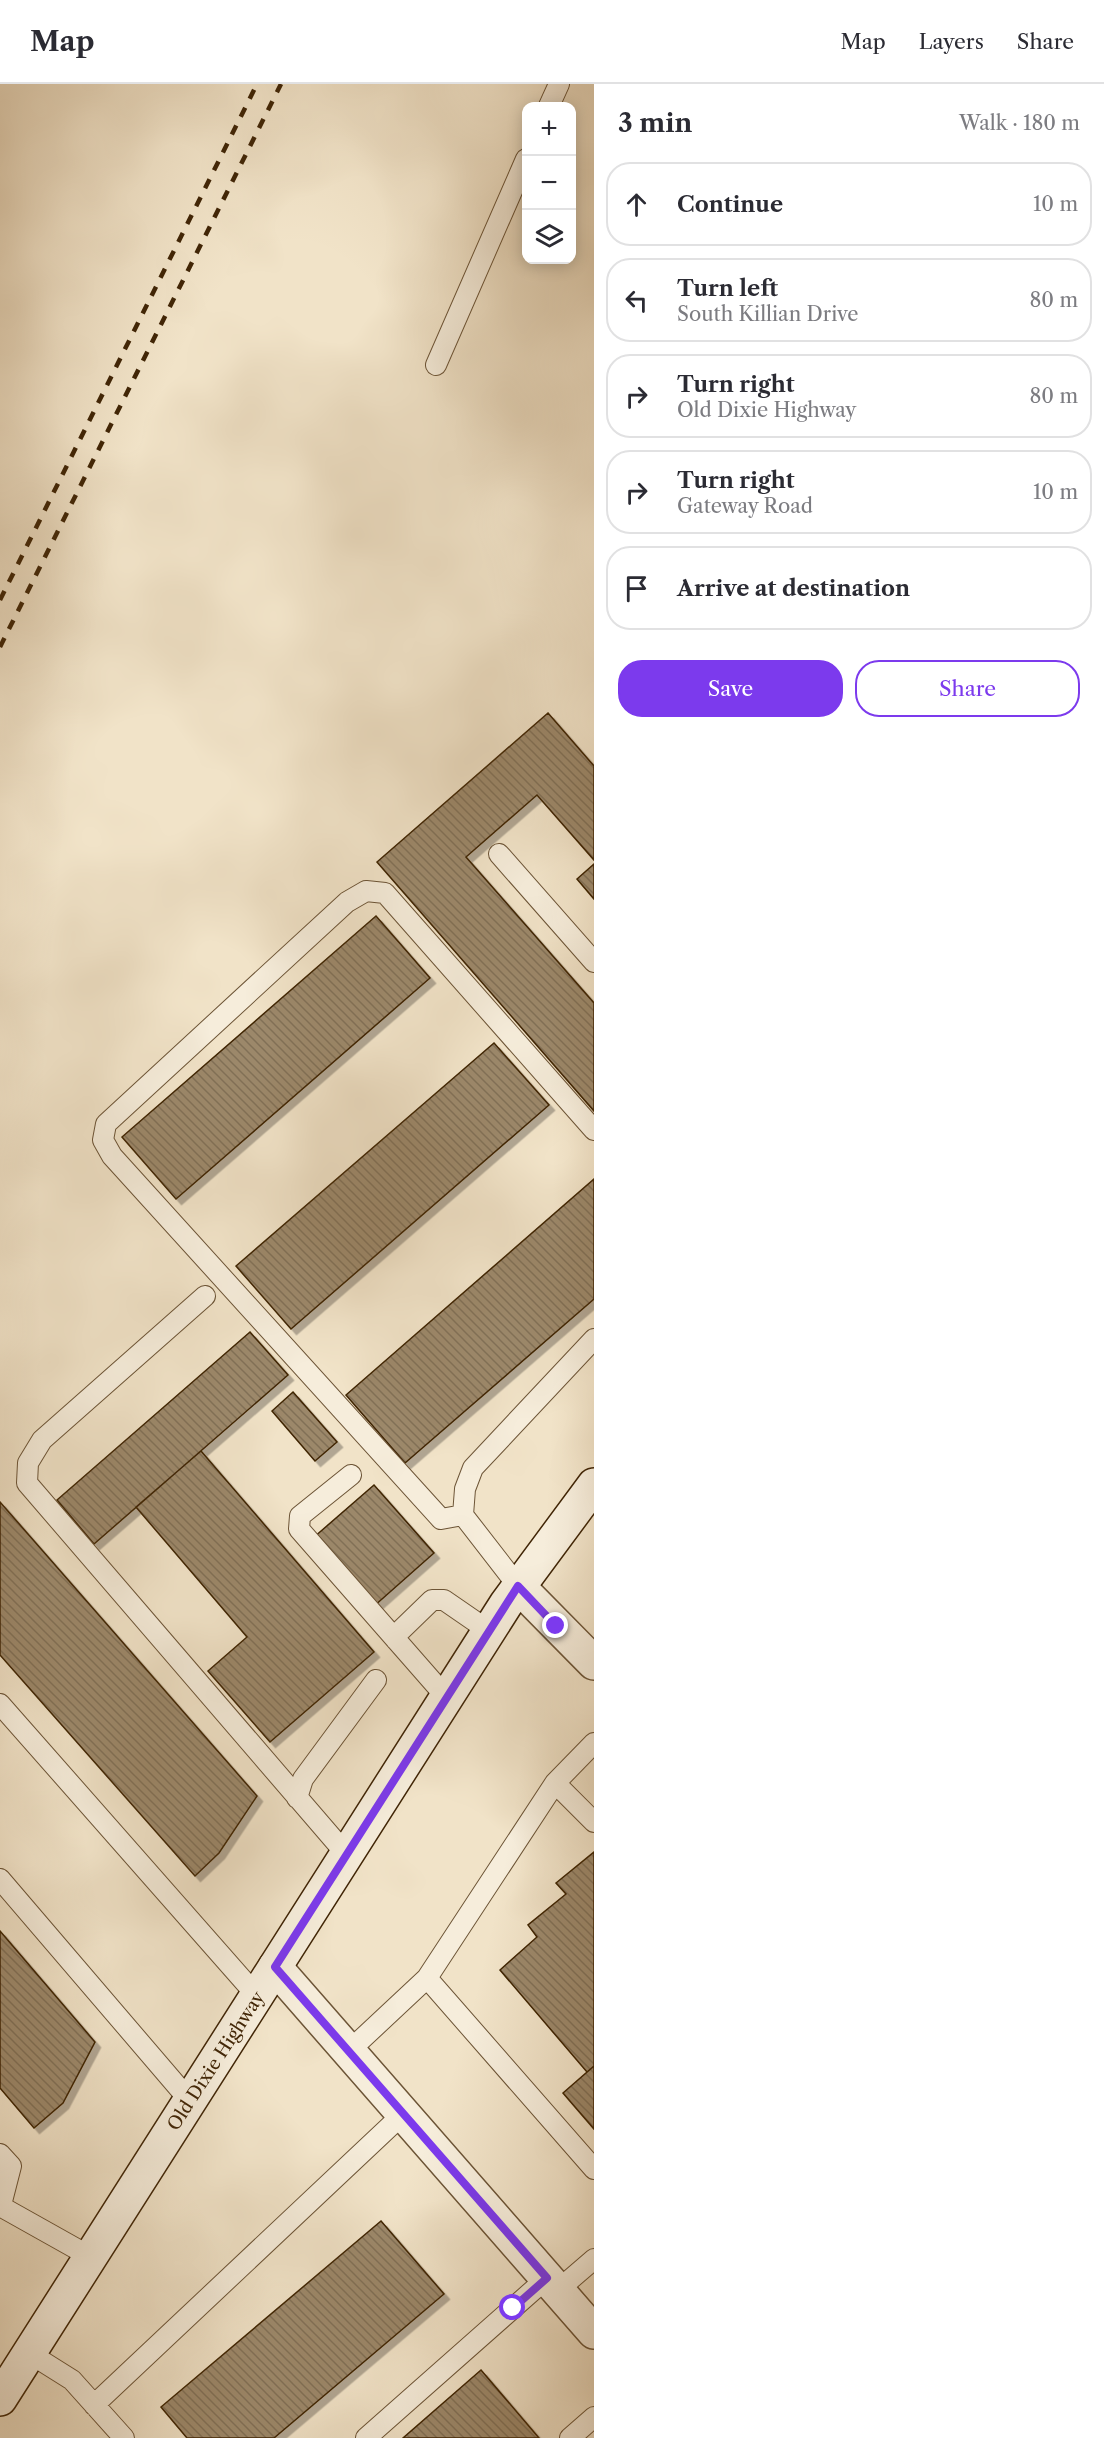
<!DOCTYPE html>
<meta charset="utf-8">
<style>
:root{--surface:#fff;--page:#f2f2f3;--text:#2b2b33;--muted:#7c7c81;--line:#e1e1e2;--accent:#7c3aed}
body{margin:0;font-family:"Libre Caslon Text",serif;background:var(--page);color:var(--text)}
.controls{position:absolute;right:18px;top:18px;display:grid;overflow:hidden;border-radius:12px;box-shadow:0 3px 15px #0003}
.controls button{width:54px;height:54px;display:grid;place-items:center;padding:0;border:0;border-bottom:2px solid var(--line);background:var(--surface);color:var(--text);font:30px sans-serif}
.stop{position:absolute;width:18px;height:18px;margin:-14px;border:4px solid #7c3aed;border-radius:50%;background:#fff}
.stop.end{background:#7c3aed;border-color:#fff;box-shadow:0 2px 6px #0008}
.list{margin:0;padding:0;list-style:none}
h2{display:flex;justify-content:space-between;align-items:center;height:78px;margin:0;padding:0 24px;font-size:26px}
h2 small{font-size:20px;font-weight:400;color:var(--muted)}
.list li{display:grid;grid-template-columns:39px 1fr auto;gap:18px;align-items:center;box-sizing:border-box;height:84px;margin:0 12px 12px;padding:0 12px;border:2px solid var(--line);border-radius:24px}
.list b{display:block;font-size:22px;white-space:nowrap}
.list p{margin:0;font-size:20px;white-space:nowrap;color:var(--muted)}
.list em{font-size:20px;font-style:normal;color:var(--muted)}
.actions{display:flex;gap:12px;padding:18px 24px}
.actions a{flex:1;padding:14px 0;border:2px solid var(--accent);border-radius:24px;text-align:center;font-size:21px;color:var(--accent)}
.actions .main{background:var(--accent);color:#fff}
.icon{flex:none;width:33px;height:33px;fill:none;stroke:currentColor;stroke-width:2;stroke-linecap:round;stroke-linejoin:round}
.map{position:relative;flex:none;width:594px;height:2354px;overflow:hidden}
header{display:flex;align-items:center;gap:36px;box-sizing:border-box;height:84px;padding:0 30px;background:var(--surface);border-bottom:2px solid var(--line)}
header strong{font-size:28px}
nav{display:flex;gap:33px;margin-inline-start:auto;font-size:21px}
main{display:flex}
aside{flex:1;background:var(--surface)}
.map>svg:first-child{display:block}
.building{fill:url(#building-back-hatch);stroke:#402506;stroke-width:1.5;filter:url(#shadow)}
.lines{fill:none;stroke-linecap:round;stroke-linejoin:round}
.lane-casing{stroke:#6c5436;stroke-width:22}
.street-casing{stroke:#6c5436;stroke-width:36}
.secondary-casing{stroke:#402506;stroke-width:36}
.lane{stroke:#f6eddb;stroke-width:20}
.street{stroke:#f6eddb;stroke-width:33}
.secondary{stroke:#f6eddb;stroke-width:33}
.rail{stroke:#402506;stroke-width:4.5;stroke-dasharray:10 10;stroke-linecap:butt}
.route{stroke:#7c3aed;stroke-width:8}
.labels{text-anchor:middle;stroke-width:5;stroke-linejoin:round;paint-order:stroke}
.street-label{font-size:18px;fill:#402506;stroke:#f6eddb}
</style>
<header>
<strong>Map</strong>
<nav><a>Map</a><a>Layers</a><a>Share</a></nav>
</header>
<main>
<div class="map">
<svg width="594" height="2354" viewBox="0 0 594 2354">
<defs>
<pattern id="building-back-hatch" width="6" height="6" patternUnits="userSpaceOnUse" patternTransform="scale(1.5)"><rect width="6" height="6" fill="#9c886b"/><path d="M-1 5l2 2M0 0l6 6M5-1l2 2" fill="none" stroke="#816f56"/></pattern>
<filter id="shadow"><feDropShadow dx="5.5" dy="5.5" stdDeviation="0" flood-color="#0004"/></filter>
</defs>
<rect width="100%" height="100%" fill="#f1e3c8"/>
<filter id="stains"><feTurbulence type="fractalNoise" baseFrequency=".00333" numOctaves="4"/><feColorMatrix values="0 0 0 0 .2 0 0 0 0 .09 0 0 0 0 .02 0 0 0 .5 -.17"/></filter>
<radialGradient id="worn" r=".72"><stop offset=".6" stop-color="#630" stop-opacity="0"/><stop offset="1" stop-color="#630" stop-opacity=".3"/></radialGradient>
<!-- building -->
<path class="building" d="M548,629L594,682V776L537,711L466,773L594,919V1027L377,778Z
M594,780V815L577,795Z
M376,832L430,894L176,1115L122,1053Z
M494,959L549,1021L291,1245L236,1182Z
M594,1095V1215L405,1379L346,1311Z
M250,1248L288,1291L94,1460L57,1416Z
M293,1308L337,1358L315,1377L272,1327Z
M201,1367L374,1568L270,1658L208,1587L247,1553L136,1423Z
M374,1401L434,1469L373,1523L313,1454Z
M0,1418L257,1712L219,1769L195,1792L0,1571Z
M594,1768V1982L587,1988L500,1886L537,1853L528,1841L566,1810L556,1799Z
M0,1847L95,1958L63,2019L34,2044L0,2004Z
M594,1982V2045L563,2009Z
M381,2137L444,2210L274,2354H187L161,2323Z
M481,2286L539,2354H403Z"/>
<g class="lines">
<!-- lane casing -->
<g class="lane-casing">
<path id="lane" d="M549,22L559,0
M436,281L526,75
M499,770L594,878
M205,1212L42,1356L28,1379L27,1399L347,1771
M351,1391L300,1432L299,1445L447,1614
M463,1431L441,1435L112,1072L103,1056L106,1040L347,818L366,807L385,809L594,1046
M518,1502L463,1431L465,1405L473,1384L594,1255
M396,1556L399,1548L432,1516H444L489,1547
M0,1620L257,1912
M555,1699L594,1738
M297,1714L303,1695L376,1596
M0,1795L190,2017
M427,1894L555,1699L594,1659
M349,1967L427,1894L594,2085
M0,2070L11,2082L1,2121
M0,2122L91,2173
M558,2206L594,2175
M29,2269L72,2296L124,2354
M94,2321L403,2030
M366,2354L547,2194
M570,2354L594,2333"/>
</g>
<!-- street casing -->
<g class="street-casing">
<path id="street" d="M518,1502L594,1579
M275,1883L594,2248"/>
</g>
<!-- secondary casing -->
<g class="secondary-casing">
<path id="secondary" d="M0,2315L506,1520L594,1401"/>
</g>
<!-- lane -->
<use href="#lane" class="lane"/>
<!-- street -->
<use href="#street" class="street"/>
<!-- secondary -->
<use href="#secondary" class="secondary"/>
<!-- rail -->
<path class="rail" d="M0,516L257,0
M0,563L281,0"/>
</g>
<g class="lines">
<!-- route -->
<path class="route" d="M513,2224L547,2194L275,1883L518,1502L556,1542"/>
</g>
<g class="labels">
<!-- street labels -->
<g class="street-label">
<text transform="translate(216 1977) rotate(-57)" y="6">Old Dixie Highway</text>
</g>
</g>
<rect width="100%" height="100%" filter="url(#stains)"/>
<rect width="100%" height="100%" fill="url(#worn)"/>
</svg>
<div class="controls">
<button>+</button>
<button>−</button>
<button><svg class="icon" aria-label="layers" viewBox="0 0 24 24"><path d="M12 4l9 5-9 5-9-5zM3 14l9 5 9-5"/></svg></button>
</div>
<div class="stop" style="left:513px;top:2224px"></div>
<div class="stop end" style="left:556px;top:1542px"></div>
</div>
<aside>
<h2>3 min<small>Walk · 180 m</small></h2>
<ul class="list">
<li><svg class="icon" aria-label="ahead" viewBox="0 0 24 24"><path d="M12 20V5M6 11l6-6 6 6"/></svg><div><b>Continue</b></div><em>10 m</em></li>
<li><svg class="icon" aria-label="left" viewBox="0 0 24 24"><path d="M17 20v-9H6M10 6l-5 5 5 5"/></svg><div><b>Turn left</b><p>South Killian Drive</p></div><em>80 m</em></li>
<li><svg class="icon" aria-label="right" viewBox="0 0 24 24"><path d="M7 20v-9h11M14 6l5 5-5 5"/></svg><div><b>Turn right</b><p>Old Dixie Highway</p></div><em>80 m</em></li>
<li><svg class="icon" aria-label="right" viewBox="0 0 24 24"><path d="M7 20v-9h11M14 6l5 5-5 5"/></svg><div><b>Turn right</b><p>Gateway Road</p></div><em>10 m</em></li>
<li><svg class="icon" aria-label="arrive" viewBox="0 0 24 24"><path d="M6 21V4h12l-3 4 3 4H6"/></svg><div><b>Arrive at destination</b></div></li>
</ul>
<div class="actions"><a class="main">Save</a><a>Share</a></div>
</aside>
</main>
